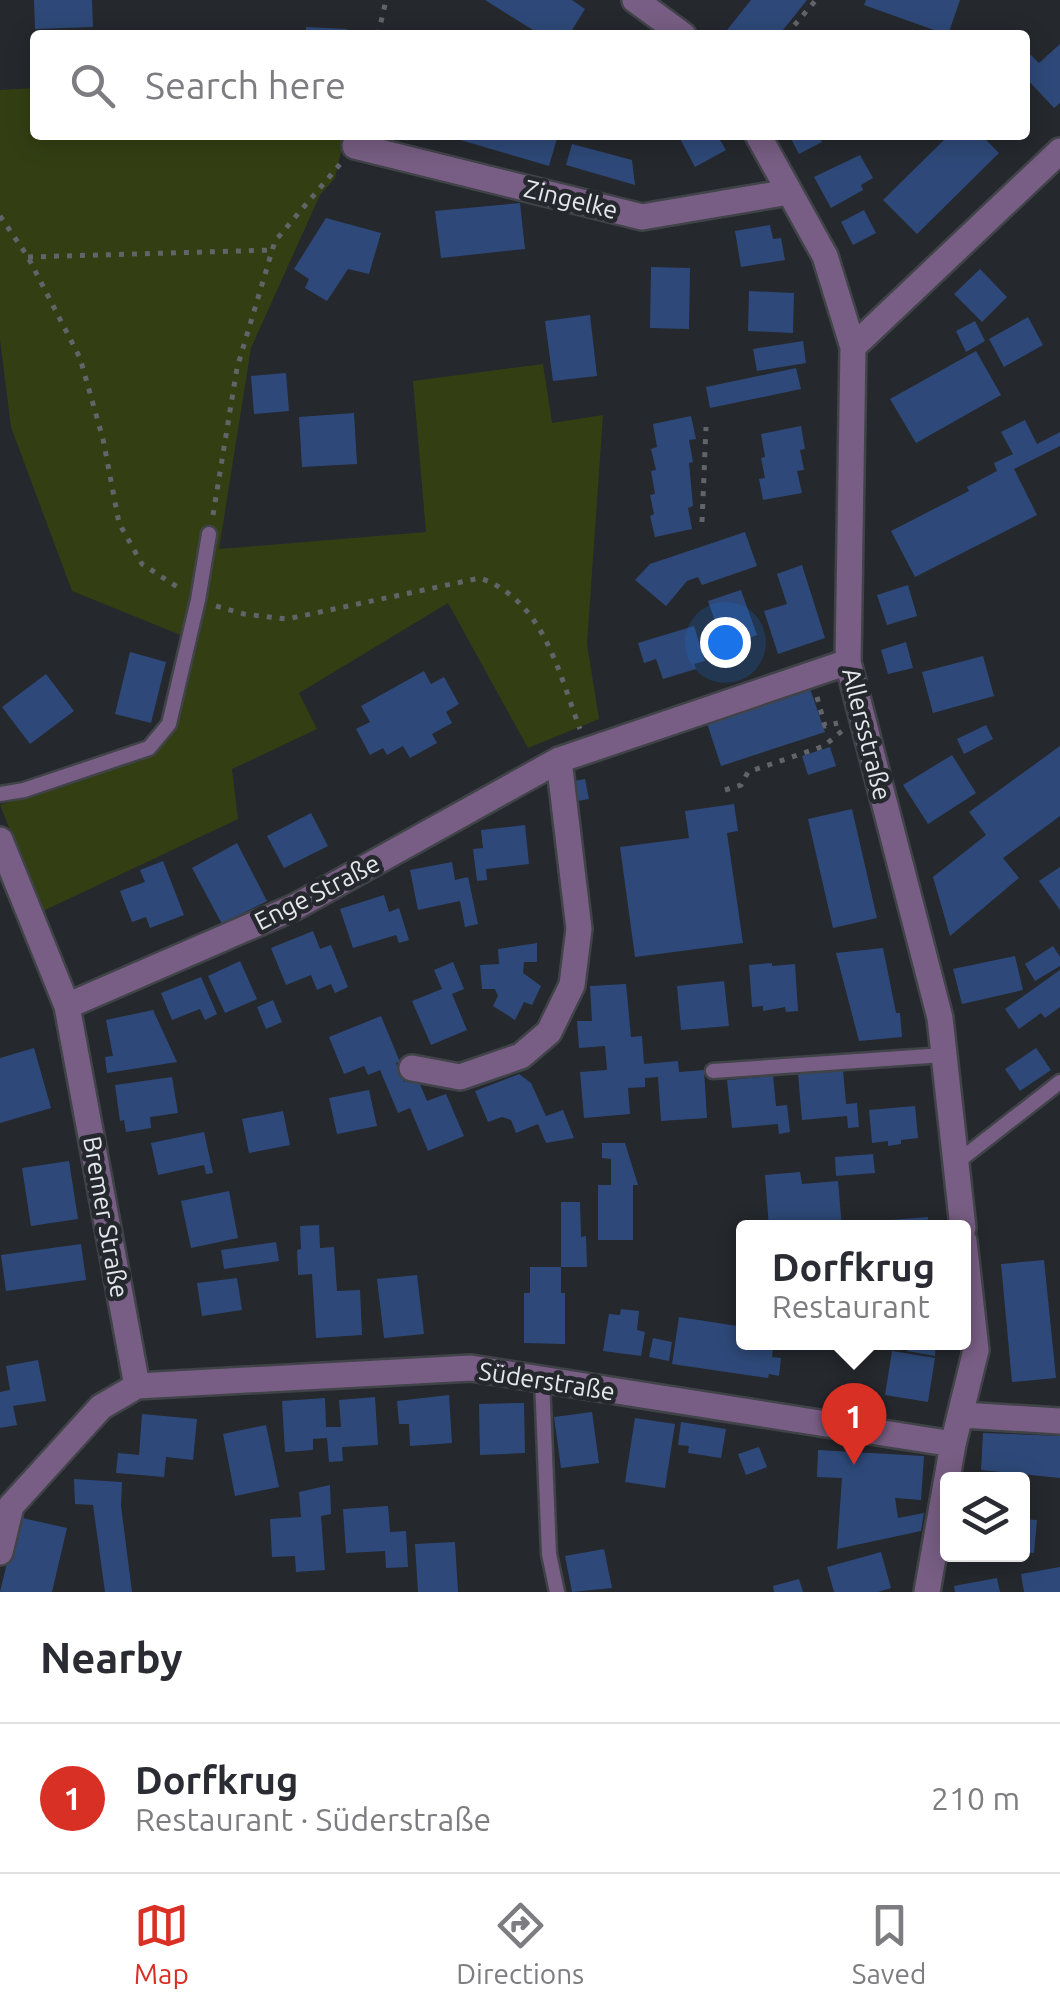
<!DOCTYPE html>
<meta charset="utf-8">
<style>
:root{--surface:#fff;--page:#f7f7f7;--text:#2b2b33;--muted:#7c7c81;--line:#e1e1e2;--accent:#d93025}
body{margin:0;font-family:Ubuntu,sans-serif;background:var(--page);color:var(--text)}
.controls{position:absolute;right:30px;bottom:30px;display:grid;overflow:hidden;border-radius:10px;box-shadow:0 5px 25px #0003}
.controls button{width:90px;height:90px;display:grid;place-items:center;padding:0;border:0;border-bottom:2px solid var(--line);background:var(--surface);color:var(--text);font:50px sans-serif}
.you{position:absolute;left:725px;top:642px;width:35px;height:35px;margin:-25px;border:8px solid #fff;border-radius:50%;background:#1a73e8;box-shadow:0 0 0 15px #1a73e833}
.badge{display:grid;place-items:center;width:65px;height:65px;border-radius:50%;background:var(--accent);color:#fff;font-size:32px;font-weight:700}
.pin{position:absolute;translate:-50% -82px;filter:drop-shadow(0 2px 5px #0008)}
.pin::after{content:'';position:absolute;top:52px;width:35px;height:30px;background:inherit;clip-path:polygon(0 0,100% 0,50% 100%)}
.popup{position:absolute;left:736px;top:1220px;width:235px;height:130px;box-sizing:border-box;display:grid;place-content:center;border-radius:10px;background:var(--surface);filter:drop-shadow(0 2px 8px #0005);font-size:32px;white-space:nowrap;color:var(--muted)}
.popup b{font-size:38px;color:var(--text)}
.popup::after{content:'';position:absolute;left:50%;top:100%;margin-left:-20px;border:20px solid transparent;border-top-color:var(--surface)}
.list{margin:0;padding:0;list-style:none}
h2{display:flex;justify-content:space-between;align-items:center;height:130px;margin:0;padding:0 40px;font-size:42px}
h2 small{font-size:32px;font-weight:400;color:var(--muted)}
.list li{display:grid;grid-template-columns:65px 1fr auto;gap:30px;align-items:center;box-sizing:border-box;height:150px;padding:0 40px;border-top:2px solid var(--line)}
.list b{display:block;font-size:38px;white-space:nowrap}
.list p{margin:0;font-size:32px;white-space:nowrap;color:var(--muted)}
.list em{font-size:32px;font-style:normal;color:var(--muted)}
.icon{flex:none;width:55px;height:55px;fill:none;stroke:currentColor;stroke-width:2;stroke-linecap:round;stroke-linejoin:round}
.map{position:relative;flex:none;width:1060px;height:1592px;overflow:hidden}
.search{position:absolute;background:var(--surface);box-shadow:0 5px 25px #0003;left:30px;right:30px;top:30px;height:110px;display:flex;align-items:center;gap:25px;box-sizing:border-box;padding:0 35px;border-radius:10px;color:var(--muted);font-size:38px}
.sheet{height:280px;background:var(--surface)}
nav{display:flex;justify-content:space-around;align-items:center;box-sizing:border-box;height:140px;border-top:2px solid var(--line);background:var(--surface);font-size:28px;color:var(--muted)}
nav a{display:grid;justify-items:center;gap:5px}
nav .on{color:var(--accent)}
.map>svg:first-child{display:block}
.green{fill:#333f13}
.building{fill:#2e4979}
.lines{fill:none;stroke-linecap:round;stroke-linejoin:round}
.lane-casing{stroke:#404348;stroke-width:19}
.street-casing{stroke:#404348;stroke-width:30}
.path{stroke:#616468;stroke-width:5;stroke-dasharray:5 8;stroke-linecap:butt}
.lane{stroke:#785e84;stroke-width:14}
.street{stroke:#785e84;stroke-width:25}
.labels{text-anchor:middle;stroke-width:9;stroke-linejoin:round;paint-order:stroke}
.street-label{font-size:25px;fill:#e6e8eb;stroke:#25282d}
</style>
<div class="map">
<svg width="1060" height="1592" viewBox="0 0 1060 1592">
<rect width="100%" height="100%" fill="#25282d"/>
<!-- green -->
<path class="green" d="M35,88V135H345L335,178L320,195L251,348L219,549L426,532L413,381L543,364L552,423L603,415L587,644L599,719L528,748L448,603L299,693L317,729L232,769L238,819L43,911L0,805L154,755L176,727L198,642L72,591L11,427L0,339V90Z"/>
<!-- building -->
<path class="building" d="M34,0H92L93,27L35,29Z
M485,0H572L585,9L569,35H541Z
M751,0H807L779,35H723Z
M866,0H960L948,35L864,5Z
M306,27L347,29L346,35H306Z
M1060,44V103L1054,108L1025,77V53L1027,51L1039,63Z
M443,135H558L549,166Z
M683,135H717L726,150L695,167L679,137Z
M789,135H818L822,142L799,154Z
M949,135H981L999,153L917,234L883,200Z
M572,144L632,160L635,185L566,165Z
M860,155L873,178L861,185L863,190L831,208L814,177Z
M520,203L525,249L441,258L435,211Z
M864,210L876,233L853,245L841,222Z
M326,218L381,233L369,274L348,269L327,301L305,288L309,279L294,269Z
M770,225L773,239L781,238L785,260L741,267L735,231Z
M651,267L690,268L689,329L650,328Z
M980,269L1007,297L982,322L954,294Z
M749,291L794,293L793,333L748,331Z
M590,315L597,376L553,381L545,321Z
M1028,317L1043,345L1004,367L989,339Z
M975,321L985,341L966,352L956,331Z
M803,341L806,363L757,371L753,349Z
M976,351L1001,395L916,443L890,399Z
M796,368L801,389L710,408L706,387Z
M286,373L289,411L254,414L251,376Z
M354,413L357,464L302,467L299,417Z
M691,416L696,439L689,440L693,462L689,463L693,506L688,508L692,529L655,537L650,516L654,514L650,495L655,494L651,471L656,470L651,449L657,447L653,424Z
M1025,420L1037,444L1060,432V446L1014,469L1037,515L915,577L891,531L969,491L967,487L997,471L994,463L1013,454L1001,432Z
M801,426L805,449L800,450L804,470L797,471L802,493L763,500L759,479L765,478L761,458L765,457L761,434Z
M745,532L757,566L702,585L698,577L687,581L666,606L635,580L650,564Z
M802,565L825,638L778,654L764,611L787,604L777,574Z
M908,585L917,616L887,625L877,595Z
M741,590L757,635L724,647L708,601Z
M694,626L705,661L694,664L696,669L663,679L656,659L644,663L638,643Z
M906,642L913,668L888,674L881,650Z
M130,652L166,662L151,723L115,714Z
M983,656L994,696L933,713L922,672Z
M424,671L431,684L444,677L459,704L446,712L452,723L432,734L437,743L410,758L403,746L387,755L383,748L370,755L356,729L370,722L361,706Z
M46,674L74,711L30,744L2,707Z
M808,683L825,732L721,766L705,717Z
M986,725L993,739L964,754L957,739Z
M1060,746V816L1003,858L1019,878L950,936L933,877L986,835L969,812Z
M830,747L836,766L808,775L802,756Z
M952,755L976,793L928,824L903,785Z
M585,779L589,799L578,801L574,781Z
M734,804L738,831L727,833L743,943L635,957L620,847L689,838L685,811Z
M852,809L877,918L833,928L808,819Z
M311,813L328,846L284,868L267,836Z
M525,825L529,864L486,869L487,880L477,881L473,849L483,848L481,830Z
M237,843L267,901L222,924L192,868Z
M163,861L184,915L150,928L146,917L132,922L120,891L145,882L140,870Z
M452,862L455,880L468,877L478,924L465,927L460,901L418,910L410,870Z
M1060,867V910L1039,881Z
M384,895L389,912L399,908L409,940L399,943L396,935L353,948L340,909Z
M313,931L320,949L331,945L348,987L335,993L331,984L317,990L311,975L286,985L271,948Z
M537,943V962H524L523,973L541,986L532,1005L524,1002L515,1020L493,1006L498,996L495,989H482L480,965L499,964L498,949Z
M1053,946L1060,957V966L1035,981L1025,964Z
M883,948L896,1013H900L902,1037L859,1041L836,953Z
M1015,956L1023,990L962,1004L953,969Z
M240,961L257,999L225,1013L208,976Z
M453,962L464,989L452,994L467,1030L431,1045L412,1001L442,989L434,970Z
M772,963V966L795,964L798,1011L786,1012L785,1007L763,1011V1006L752,1007L749,965Z
M1060,970V1007L1045,1018L1041,1013L1019,1029L1005,1009Z
M201,977L217,1014L205,1020L200,1009L172,1020L161,993Z
M724,981L729,1026L681,1030L677,986Z
M626,984L631,1037L642,1036L644,1064L678,1061L679,1072L704,1070L707,1118L661,1121L658,1077L645,1078V1087L628,1088L630,1114L584,1118L580,1072L607,1070L605,1046L579,1048L577,1021H592L590,986Z
M273,1000L282,1022L266,1029L257,1007Z
M153,1010L177,1062L107,1073L105,1057L113,1056L106,1020Z
M381,1016L400,1062L396,1063L404,1082L417,1077L427,1101L446,1094L464,1136L428,1151L410,1108L398,1113L380,1070L368,1075L364,1066L344,1074L329,1037Z
M34,1048L51,1108L0,1123V1058Z
M1036,1048L1051,1070L1020,1091L1005,1069Z
M843,1070L846,1104L857,1103L859,1127L848,1128L847,1116L802,1120L798,1074Z
M519,1074L531,1083L546,1116L563,1110L574,1138L546,1143L538,1124L516,1133L511,1120L502,1117L488,1122L475,1091Z
M773,1076L776,1106L787,1105L790,1132L779,1134L778,1124L732,1128L727,1080Z
M172,1077L178,1113L150,1117L151,1128L126,1132L124,1120L120,1121L115,1085Z
M369,1090L377,1126L337,1134L329,1098Z
M915,1106L918,1138L901,1140V1144L888,1146V1141L872,1143L869,1110Z
M283,1111L290,1145L249,1153L242,1119Z
M204,1132L213,1173L206,1174L204,1165L158,1175L151,1143Z
M602,1143H625L638,1185H633V1240H598V1185H611V1159L602,1158Z
M873,1154L875,1173L836,1176L835,1157Z
M69,1161L78,1219L31,1226L22,1168Z
M800,1172L802,1184L838,1181L842,1228H769L765,1175Z
M229,1191L238,1238L191,1248L181,1201Z
M561,1202H580L581,1237L586,1236L587,1267H561Z
M928,1217V1228H877V1221Z
M319,1225L320,1248L334,1247L337,1291L360,1290L362,1335L316,1338L312,1274L298,1275L297,1250L301,1249L300,1226Z
M276,1242L279,1261L224,1269L221,1250Z
M81,1244L86,1280L6,1291L1,1255Z
M1044,1260L1056,1378L1012,1382L1001,1264Z
M530,1267H561V1293H565V1344L524,1343V1293H530Z
M417,1275L424,1334L384,1338L377,1279Z
M237,1278L242,1310L202,1316L197,1283Z
M621,1309L639,1311L637,1330L645,1332L641,1356L603,1351L609,1314L620,1315Z
M679,1317L744,1327V1342H774L772,1357L781,1358L779,1376L769,1374L768,1378L672,1364Z
M653,1338L672,1342L669,1361L649,1357Z
M908,1342H936L935,1356L907,1351Z
M892,1351L935,1358L928,1402L885,1395Z
M38,1360L46,1401L13,1406L17,1425L0,1428V1392L10,1390L6,1366Z
M449,1395L452,1443L410,1446L409,1424H399L397,1401Z
M375,1397L378,1445L342,1447L343,1461L329,1462L327,1438L313,1439V1450L285,1452L282,1401L325,1398L326,1427H341L339,1400Z
M524,1403L525,1453L480,1455L479,1404Z
M592,1412L599,1463L561,1468L554,1417Z
M142,1414L197,1419L193,1460L166,1457L164,1477L116,1473L118,1453L139,1455Z
M635,1418L675,1424L665,1488L625,1482Z
M681,1422L726,1429L721,1458L688,1453L689,1446L678,1445Z
M266,1425L279,1487L235,1496L223,1434Z
M983,1433L1060,1436V1478L981,1470Z
M759,1447L767,1467L746,1475L738,1454Z
M818,1450L924,1456L921,1500L895,1498L898,1518L924,1513L921,1531L837,1549L842,1478L817,1477Z
M74,1479L122,1482L121,1506L132,1592H105L93,1505L75,1504Z
M330,1485L331,1514L321,1516L325,1570L296,1572L295,1556L272,1557L270,1519L301,1517L299,1492Z
M388,1506L390,1532L406,1531L408,1567L386,1568L385,1551L346,1553L343,1509Z
M18,1517L67,1528L52,1592H0Z
M1022,1519L1037,1520L1034,1553L1022,1552Z
M455,1542L458,1592H418L415,1544Z
M604,1549L612,1588L572,1592L565,1556Z
M881,1552L891,1588L878,1592H834L827,1567Z
M1060,1567V1592H1024L1021,1574Z
M997,1578L1000,1592H955L954,1586Z
M799,1579L803,1592H774L773,1586Z"/>
<g class="lines">
<!-- lane casing -->
<g class="lane-casing">
<path id="lane" d="M0,794L24,790L149,748L169,724L198,600L209,534
M713,1071L944,1055
M956,1163L1060,1082
M542,1379L549,1554L557,1592"/>
</g>
<!-- street casing -->
<g class="street-casing">
<path id="street" d="M635,0L683,35
M758,135L825,256L853,347L848,662L940,1018L963,1228
M355,146L642,217L789,192
M853,347L1060,151
M0,840L67,1006L137,1386
M67,1006L295,907L559,760L848,662
M412,1068L460,1077L521,1056L549,1032L572,985L579,929L559,760
M962,1415L1060,1421
M0,1552L11,1506L101,1407L137,1386L471,1368L953,1444
M927,1592L953,1444L976,1350L964,1241"/>
</g>
<!-- path -->
<path class="path" d="M378,35L386,0
M786,35L816,0
M0,216L28,257L80,358L103,439L119,523L142,564L179,588
M28,257L273,250
M213,515L237,368L275,241L341,163
M702,522L706,427
M216,606L244,614L287,619L480,578C544,601 558,671 580,729
M817,697L825,726L838,723
M725,790L741,785L748,772L824,746L843,730"/>
<!-- lane -->
<use href="#lane" class="lane"/>
<!-- street -->
<use href="#street" class="street"/>
</g>
<g class="labels">
<!-- street labels -->
<g class="street-label">
<text transform="translate(571 199) rotate(14)" y="9">Zingelke</text>
<text transform="translate(867 734) rotate(76)" y="9">Allersstraße</text>
<text transform="translate(317 892) rotate(-27)" y="9">Enge Straße</text>
<text transform="translate(106 1217) rotate(80)" y="9">Bremer Straße</text>
<text transform="translate(547 1381) rotate(9)" y="9">Süderstraße</text>
</g>
</g>
</svg>
<div class="controls">
<button><svg class="icon" aria-label="layers" viewBox="0 0 24 24"><path d="M12 4l9 5-9 5-9-5zM3 14l9 5 9-5"/></svg></button>
</div>
<div class="you"></div>
<div class="pin badge" style="left:854px;top:1465px">1</div>
<div class="popup"><b>Dorfkrug</b>Restaurant</div>
<div class="search"><svg class="icon" aria-label="search" viewBox="0 0 24 24"><circle cx="10" cy="10" r="6"/><path d="M15 15l6 6"/></svg>Search here</div>
</div>
<section class="sheet">
<h2>Nearby<small></small></h2>
<ul class="list">
<li><span class="badge">1</span><div><b>Dorfkrug</b><p>Restaurant · Süderstraße</p></div><em>210 m</em></li>
</ul>
</section>
<nav>
<a class="on"><svg class="icon" aria-label="map" viewBox="0 0 24 24"><path d="M3 6l6-2 6 2 6-2v14l-6 2-6-2-6 2zM9 4v14M15 6v14"/></svg>Map</a>
<a><svg class="icon" aria-label="directions" viewBox="0 0 24 24"><path d="M12 3l9 9-9 9-9-9zM9 14v-3h6M13 9l2 2-2 2"/></svg>Directions</a>
<a><svg class="icon" aria-label="saved" viewBox="0 0 24 24"><path d="M7 4h10v16l-5-4-5 4z"/></svg>Saved</a>
</nav>
